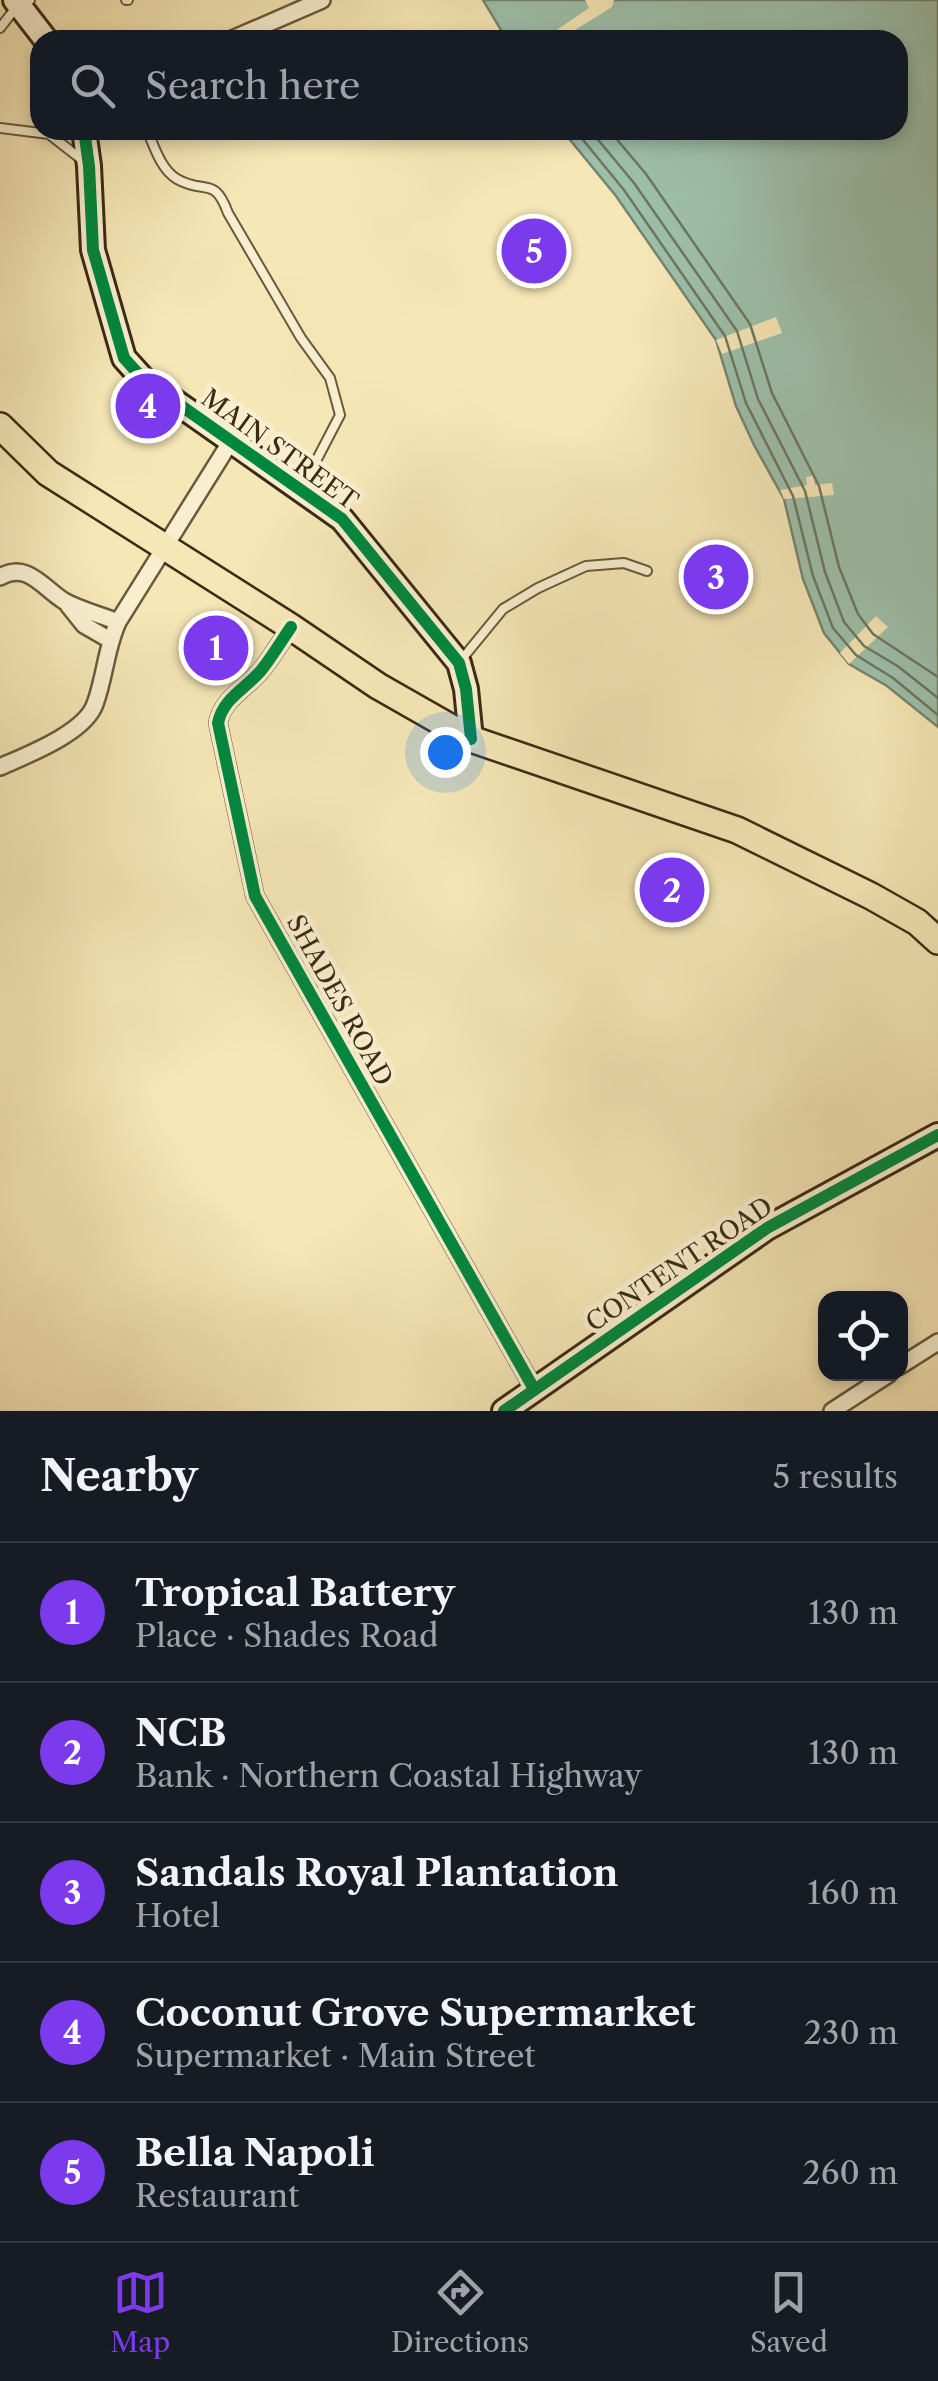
<!DOCTYPE html>
<meta charset="utf-8">
<style>
:root{--surface:#171b24;--page:#20242c;--text:#f1f3f6;--muted:#9ea1a6;--line:#363941;--accent:#7c3aed}
body{margin:0;font-family:"Libre Caslon Text",serif;background:var(--page);color:var(--text)}
.controls{position:absolute;right:30px;bottom:30px;display:grid;overflow:hidden;border-radius:20px;box-shadow:0 5px 15px #0003}
.controls button{width:90px;height:90px;display:grid;place-items:center;padding:0;border:0;border-bottom:2px solid var(--line);background:var(--surface);color:var(--text);font:50px sans-serif}
.you{position:absolute;left:445px;top:752px;width:35px;height:35px;margin:-25px;border:8px solid #fff;border-radius:50%;background:#1a73e8;box-shadow:0 0 0 15px #1a73e833}
.badge{display:grid;place-items:center;width:65px;height:65px;border-radius:50%;background:var(--accent);color:#fff;font-size:32px;font-weight:700}
.pin{position:absolute;translate:-50% -50%;border:5px solid #fff;box-shadow:0 2px 10px #0006}
.list{margin:0;padding:0;list-style:none}
h2{display:flex;justify-content:space-between;align-items:center;height:130px;margin:0;padding:0 40px;font-size:42px}
h2 small{font-size:32px;font-weight:400;color:var(--muted)}
.list li{display:grid;grid-template-columns:65px 1fr auto;gap:30px;align-items:center;box-sizing:border-box;height:140px;padding:0 40px;border-top:2px solid var(--line)}
.list b{display:block;font-size:38px;white-space:nowrap}
.list p{margin:0;font-size:32px;white-space:nowrap;color:var(--muted)}
.list em{font-size:32px;font-style:normal;color:var(--muted)}
.icon{flex:none;width:55px;height:55px;fill:none;stroke:currentColor;stroke-width:2;stroke-linecap:round;stroke-linejoin:round}
.map{position:relative;flex:none;width:938px;height:1411px;overflow:hidden}
.search{position:absolute;background:var(--surface);box-shadow:0 5px 15px #0003;left:30px;right:30px;top:30px;height:110px;display:flex;align-items:center;gap:25px;box-sizing:border-box;padding:0 35px;border-radius:30px;color:var(--muted);font-size:38px}
.sheet{height:830px;background:var(--surface)}
nav{display:flex;justify-content:space-around;align-items:center;box-sizing:border-box;height:140px;border-top:2px solid var(--line);background:var(--surface);font-size:28px;color:var(--muted)}
nav a{display:grid;justify-items:center;gap:5px}
nav .on{color:var(--accent)}
.map>svg:first-child{display:block}
.water{fill:#9dc0ab;stroke:#76846f;stroke-width:2.5}
.pier{fill:#f6e7b6}
.lines{fill:none;stroke-linecap:round;stroke-linejoin:round}
.shore{stroke:#6c7660;stroke-width:2.5}
.lane-casing{stroke:#6a5a3c;stroke-width:12}
.street-casing{stroke:#6a5a3c;stroke-width:20}
.secondary-casing{stroke:#3b2b14;stroke-width:28}
.primary-casing{stroke:#3b2b14;stroke-width:30}
.lane{stroke:#f9efd0;stroke-width:8}
.street{stroke:#f9efd0;stroke-width:15}
.secondary{stroke:#f9efd0;stroke-width:22}
.primary{stroke:#f6e7b6;stroke-width:25}
.cycleway-casing{stroke:#f9efd0;stroke-width:19}
.cycleway{stroke:#00873e;stroke-width:12}
.labels{text-anchor:middle;stroke-width:9;stroke-linejoin:round;paint-order:stroke}
.street-label{font-size:25px;fill:#3b2b14;stroke:#f9efd0}
</style>
<div class="map">
<svg width="938" height="1411" viewBox="0 0 938 1411">
<rect width="100%" height="100%" fill="#f6e7b6"/>
<filter id="stains"><feTurbulence type="fractalNoise" baseFrequency=".002" numOctaves="4"/><feColorMatrix values="0 0 0 0 .2 0 0 0 0 .09 0 0 0 0 .02 0 0 0 .5 -.17"/></filter>
<radialGradient id="worn" r=".72"><stop offset=".6" stop-color="#630" stop-opacity="0"/><stop offset="1" stop-color="#630" stop-opacity=".3"/></radialGradient>
<!-- water -->
<path class="water" d="M483,0H938V727L887,686L849,664L824,633L803,579L784,499L754,445L736,406L716,340L616,196L562,130H898V40H507Z"/>
<!-- pier -->
<path class="pier" d="M585,0H614L612,7L559,40H542L589,8Z
M776,317L782,333L722,354L716,340Z
M813,476L815,485L832,483L834,495L784,499L780,490L807,485L806,477Z
M876,616L888,627L849,664L840,653Z"/>
<g class="lines">
<!-- shore -->
<path class="shore" d="M575,130L624,190L725,336L746,403L793,496L813,576L833,628L856,655L893,678L938,715
M590,130L634,183L737,331L758,399L805,491L825,572L844,622L864,646L899,667L938,698
M609,130L646,174L750,324L772,393L819,486L839,567L858,614L873,634L938,677"/>
<!-- lane casing -->
<g class="lane-casing">
<path id="lane" d="M126,0H128
M0,28L18,5L30,0
M0,128L49,134L81,159
M147,130C154,146 161,170 177,179C205,195 214,175 228,213L301,338L330,378L340,415L302,488
M462,659L503,609L538,588L586,566L624,563L647,571"/>
</g>
<!-- street casing -->
<g class="street-casing">
<path id="street" d="M230,40L322,0
M0,577C27,561 43,588 64,601C80,610 101,615 118,622
M68,605L84,625L110,640
M291,627C282,640 273,655 263,668C248,688 223,697 218,723L255,896L534,1389
M0,767C27,755 85,733 95,704C105,677 106,648 118,622L231,441
M900,1366L938,1342
M832,1411L889,1374"/>
</g>
<!-- secondary casing -->
<g class="secondary-casing">
<path id="secondary" d="M15,0L46,40
M84,130L89,166L93,250L124,358L143,379L342,519L459,663L466,689L471,739
M504,1411L767,1228L938,1135"/>
</g>
<!-- primary casing -->
<g class="primary-casing">
<path id="primary" d="M0,426L48,473L291,627L378,686L471,739L737,830L871,896L917,922L938,941"/>
</g>
<!-- lane -->
<use href="#lane" class="lane"/>
<!-- street -->
<use href="#street" class="street"/>
<!-- secondary -->
<use href="#secondary" class="secondary"/>
<!-- primary -->
<use href="#primary" class="primary"/>
<!-- cycleway casing -->
<g class="cycleway-casing">
<path id="cycleway" d="M84,130L89,166L93,250L124,358L143,379L342,519L459,663L466,689L471,739
M291,627C282,640 273,655 263,668C248,688 223,697 218,723L255,896L534,1389
M504,1411L767,1228L938,1135"/>
</g>
<!-- cycleway -->
<use href="#cycleway" class="cycleway"/>
</g>
<g class="labels">
<!-- street labels -->
<g class="street-label">
<text transform="translate(280 449) rotate(36)" y="9">MAIN STREET</text>
<text transform="translate(340 1000) rotate(61)" y="9">SHADES ROAD</text>
<text transform="translate(679 1264) rotate(-34)" y="9">CONTENT ROAD</text>
</g>
</g>
<rect width="100%" height="100%" filter="url(#stains)"/>
<rect width="100%" height="100%" fill="url(#worn)"/>
</svg>
<div class="controls">
<button><svg class="icon" aria-label="locate" viewBox="0 0 24 24"><circle cx="12" cy="12" r="6"/><path d="M12 2v4M12 18v4M2 12h4M18 12h4"/></svg></button>
</div>
<div class="you"></div>
<div class="pin badge" style="left:216px;top:648px">1</div>
<div class="pin badge" style="left:672px;top:890px">2</div>
<div class="pin badge" style="left:716px;top:577px">3</div>
<div class="pin badge" style="left:148px;top:406px">4</div>
<div class="pin badge" style="left:534px;top:251px">5</div>
<div class="search"><svg class="icon" aria-label="search" viewBox="0 0 24 24"><circle cx="10" cy="10" r="6"/><path d="M15 15l6 6"/></svg>Search here</div>
</div>
<section class="sheet">
<h2>Nearby<small>5 results</small></h2>
<ul class="list">
<li><span class="badge">1</span><div><b>Tropical Battery</b><p>Place · Shades Road</p></div><em>130 m</em></li>
<li><span class="badge">2</span><div><b>NCB</b><p>Bank · Northern Coastal Highway</p></div><em>130 m</em></li>
<li><span class="badge">3</span><div><b>Sandals Royal Plantation</b><p>Hotel</p></div><em>160 m</em></li>
<li><span class="badge">4</span><div><b>Coconut Grove Supermarket</b><p>Supermarket · Main Street</p></div><em>230 m</em></li>
<li><span class="badge">5</span><div><b>Bella Napoli</b><p>Restaurant</p></div><em>260 m</em></li>
</ul>
</section>
<nav>
<a class="on"><svg class="icon" aria-label="map" viewBox="0 0 24 24"><path d="M3 6l6-2 6 2 6-2v14l-6 2-6-2-6 2zM9 4v14M15 6v14"/></svg>Map</a>
<a><svg class="icon" aria-label="directions" viewBox="0 0 24 24"><path d="M12 3l9 9-9 9-9-9zM9 14v-3h6M13 9l2 2-2 2"/></svg>Directions</a>
<a><svg class="icon" aria-label="saved" viewBox="0 0 24 24"><path d="M7 4h10v16l-5-4-5 4z"/></svg>Saved</a>
</nav>
